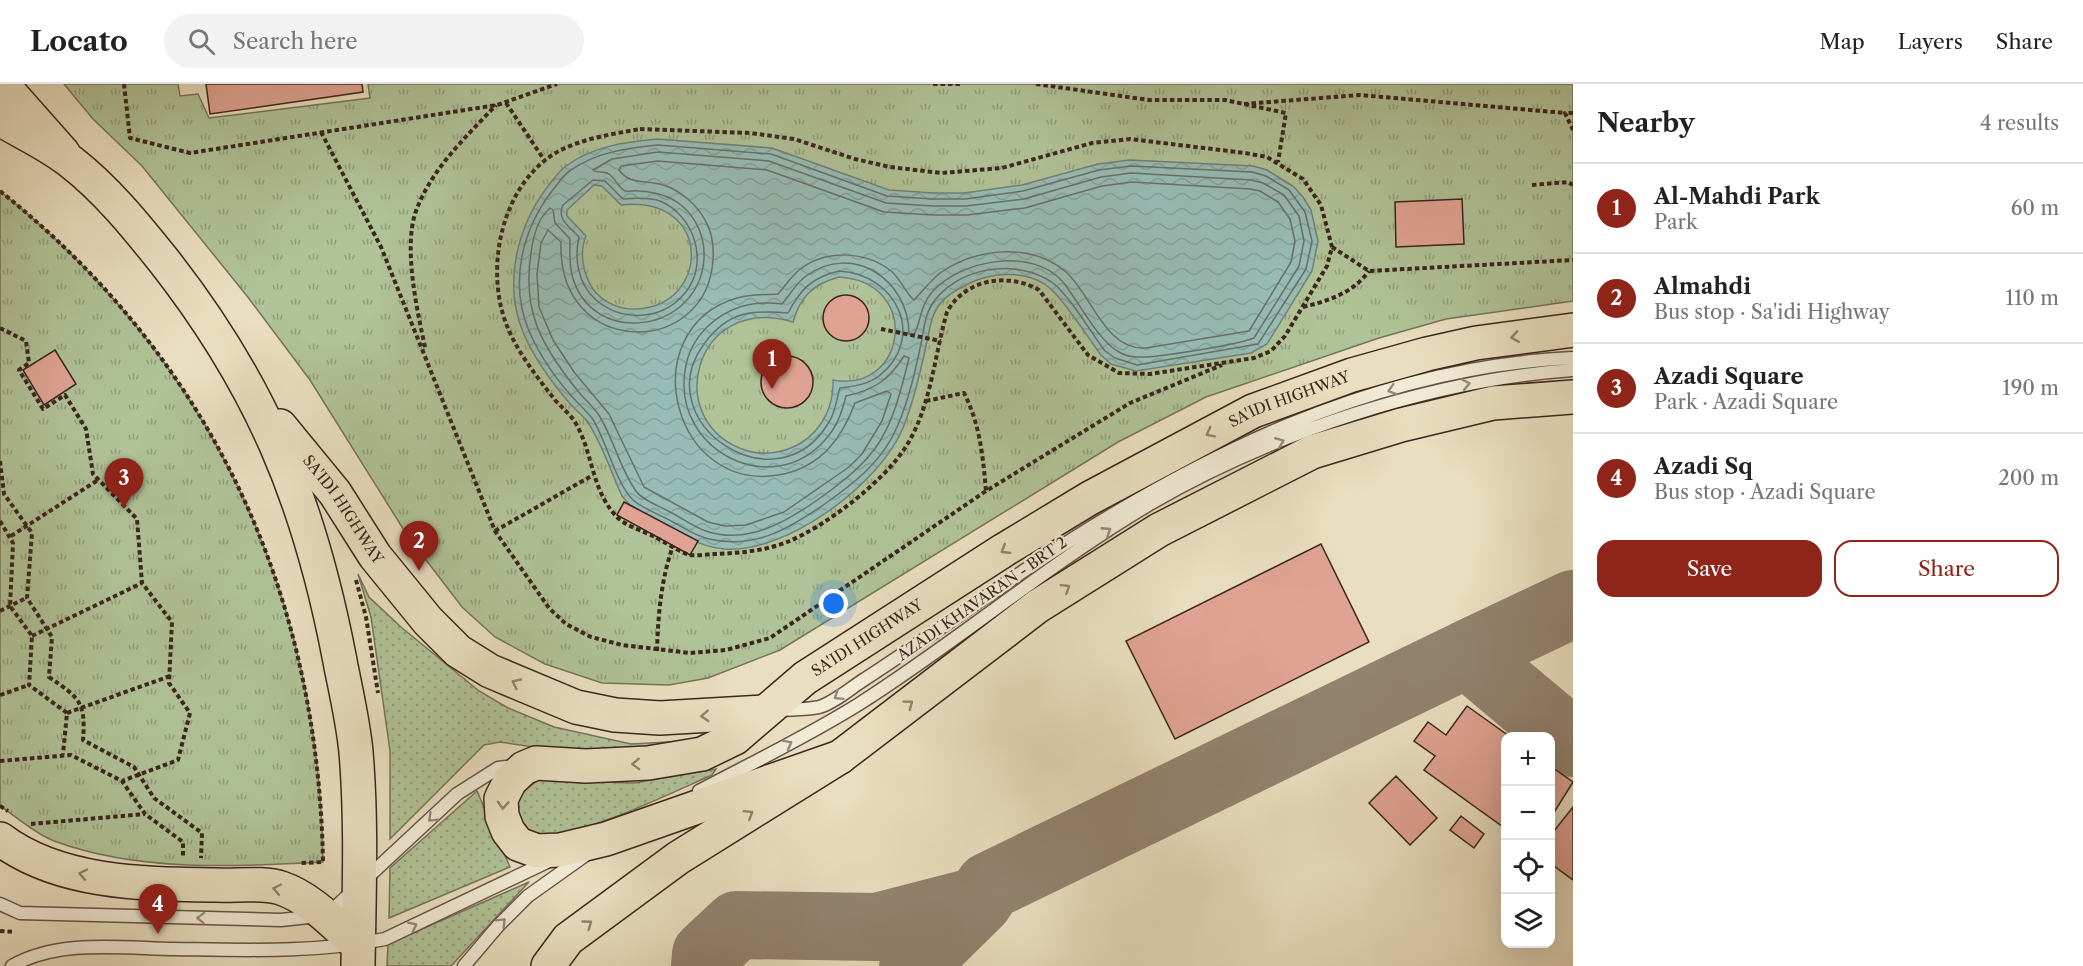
<!DOCTYPE html>
<meta charset="utf-8">
<style>
:root{--surface:#fff;--page:#f2f2f2;--text:#222;--muted:#767676;--line:#e0e0e0;--accent:#8f2418}
body{margin:0;font-family:"Libre Caslon Text",serif;background:var(--page);color:var(--text)}
.controls{position:absolute;right:18px;bottom:18px;display:grid;overflow:hidden;border-radius:12px;box-shadow:0 6px 24px #0002}
.controls button{width:54px;height:54px;display:grid;place-items:center;padding:0;border:0;border-bottom:2px solid var(--line);background:var(--surface);color:var(--text);font:30px sans-serif}
.you{position:absolute;left:834px;top:520px;width:21px;height:21px;margin:-15px;border:4px solid #fff;border-radius:50%;background:#1a73e8;box-shadow:0 0 0 9px #1a73e833}
.badge{display:grid;place-items:center;width:39px;height:39px;border-radius:50%;background:var(--accent);color:#fff;font-size:20px;font-weight:700}
.pin{position:absolute;translate:-50% -50px;filter:drop-shadow(0 2px 3px #0008)}
.pin::after{content:'';position:absolute;top:32px;width:21px;height:18px;background:inherit;clip-path:polygon(0 0,100% 0,50% 100%)}
.list{margin:0;padding:0;list-style:none}
h2{display:flex;justify-content:space-between;align-items:center;height:78px;margin:0;padding:0 24px;font-size:26px}
h2 small{font-size:20px;font-weight:400;color:var(--muted)}
.list li{display:grid;grid-template-columns:39px 1fr auto;gap:18px;align-items:center;box-sizing:border-box;height:90px;padding:0 24px;border-top:2px solid var(--line)}
.list b{display:block;font-size:22px;white-space:nowrap}
.list p{margin:0;font-size:20px;white-space:nowrap;color:var(--muted)}
.list em{font-size:20px;font-style:normal;color:var(--muted)}
.actions{display:flex;gap:12px;padding:18px 24px}
.actions a{flex:1;padding:14px 0;border:2px solid var(--accent);border-radius:18px;text-align:center;font-size:21px;color:var(--accent)}
.actions .main{background:var(--accent);color:#fff}
.icon{flex:none;width:33px;height:33px;fill:none;stroke:currentColor;stroke-width:2;stroke-linecap:round;stroke-linejoin:round}
.map{position:relative;flex:none;width:1573px;height:882px;overflow:hidden}
header{display:flex;align-items:center;gap:36px;box-sizing:border-box;height:84px;padding:0 30px;background:var(--surface);border-bottom:2px solid var(--line)}
header strong{font-size:28px}
nav{display:flex;gap:33px;margin-inline-start:auto;font-size:21px}
.search{width:420px;height:54px;background:var(--page);display:flex;align-items:center;gap:15px;box-sizing:border-box;padding:0 21px;border-radius:33px;color:var(--muted);font-size:22px}
main{display:flex}
aside{flex:1;background:var(--surface)}
.map>svg:first-child{display:block}
.grass{fill:url(#grass-dots);stroke:#75745a;stroke-width:1.5}
.park{fill:url(#park-tufts);stroke:#75745a;stroke-width:1.5}
.water{fill:url(#water-waves);stroke:#728078;stroke-width:1.5;fill-rule:evenodd}
.lines{fill:none;stroke-linecap:round;stroke-linejoin:round}
.shore{stroke:#687169;stroke-width:1.5}
.taxiway{stroke:#92826e;stroke-width:68}
.building{fill:#e0a393;stroke:#3a261d;stroke-width:1.5}
.lane-casing{stroke:#665446;stroke-width:15}
.primary-casing{stroke:#3a261d;stroke-width:36}
.highway-casing{stroke:#3a261d;stroke-width:36}
.path{stroke:#3a261d;stroke-width:4;stroke-dasharray:4.5 3;stroke-linecap:butt}
.lane{stroke:#f1ead5;stroke-width:12}
.primary{stroke:#e9debf;stroke-width:33}
.highway{stroke:#e9debf;stroke-width:33}
.oneway{stroke:#92826e}
.oneway2{stroke:#968879}
.labels{text-anchor:middle;stroke-width:4.5;stroke-linejoin:round;paint-order:stroke}
.street-label{font-size:15px;fill:#3a261d;stroke:#f1ead5}
</style>
<header>
<strong>Locato</strong>
<div class="search"><svg class="icon" aria-label="search" viewBox="0 0 24 24"><circle cx="10" cy="10" r="6"/><path d="M15 15l6 6"/></svg>Search here</div>
<nav><a>Map</a><a>Layers</a><a>Share</a></nav>
</header>
<main>
<div class="map">
<svg width="1573" height="882" viewBox="0 0 1573 882">
<defs>
<pattern id="grass-dots" width="8" height="8" patternUnits="userSpaceOnUse" patternTransform="scale(1.5)"><rect width="8" height="8" fill="#b0c297"/><path d="M2 2h.1M6 6h.1" fill="none" stroke="#909d7b" stroke-width="1.8" stroke-linecap="round"/></pattern>
<pattern id="park-tufts" width="24" height="20" patternUnits="userSpaceOnUse" patternTransform="scale(1.5)"><rect width="24" height="20" fill="#b0c297"/><path d="M3 7l-1-3M5 7V3M7 7l1-3M15 17l-1-3M17 17v-4M19 17l1-3" fill="none" stroke="#909d7b"/></pattern>
<pattern id="water-waves" width="16" height="10" patternUnits="userSpaceOnUse" patternTransform="scale(1.5)"><rect width="16" height="10" fill="#97bcb5"/><path d="M0 5q4-4 8 0t8 0" fill="none" stroke="#83a19b"/></pattern>
</defs>
<rect width="100%" height="100%" fill="#e9debf"/>
<filter id="stains"><feTurbulence type="fractalNoise" baseFrequency=".00333" numOctaves="4"/><feColorMatrix values="0 0 0 0 .2 0 0 0 0 .09 0 0 0 0 .02 0 0 0 .5 -.17"/></filter>
<radialGradient id="worn" r=".72"><stop offset=".6" stop-color="#630" stop-opacity="0"/><stop offset="1" stop-color="#630" stop-opacity=".3"/></radialGradient>
<!-- grass -->
<path class="grass" d="M358,490L369,513L401,543L479,607L508,624L554,643L631,660L705,656L636,669L554,666L500,658L484,661L390,755V667L371,533Z
M716,685L712,691C656,716 597,745 536,756L520,741L516,715L523,706L539,696L634,699Z
M477,707L510,783L389,834L390,784Z
M529,798L451,882H387L388,860Z"/>
<!-- park -->
<path class="park" d="M64,0H178L180,12L198,10L209,34L370,14L368,0H1573V217L1446,235L1379,254L1206,313L1118,358L780,566L708,594L669,601L602,599L545,580L495,553L462,523L407,451L310,296L247,212L142,82L93,35Z
M0,107C211,276 319,510 323,778C235,783 138,788 54,757C35,750 17,733 0,722Z"/>
<!-- water -->
<path class="water" d="M657,55L772,64L889,106L934,109H964L1022,101L1098,80L1130,76L1253,82L1267,86L1293,102L1303,113L1311,126L1318,157L1312,187L1267,260L1251,269L1136,287L1111,280L1101,271C1085,250 1070,224 1052,206C1031,186 994,187 970,199C957,206 943,212 936,226C930,236 930,246 927,257C921,286 914,317 903,344C880,400 786,470 724,465C691,462 658,437 630,421L622,412C611,388 602,359 587,337C582,331 576,326 571,321C553,300 534,275 523,248C503,199 517,143 548,102C554,95 559,87 566,82C593,62 626,58 657,55ZM594,101L602,102L621,121C714,111 710,222 637,225C621,226 603,219 593,205C583,190 579,168 586,152L567,132V126ZM839,193C923,198 906,310 833,296C834,321 823,345 801,359C786,368 766,372 748,367C660,341 693,208 793,238C800,213 813,200 839,193Z"/>
<g class="lines">
<!-- shore -->
<path class="shore" d="M658,61L771,70L887,112L933,115H965L1023,107L1099,86L1131,82L1252,88L1266,92L1289,106L1305,128L1312,157L1306,185L1258,260L1137,281L1115,274L1105,267C1092,250 1069,211 1053,199C1017,173 954,183 931,222C925,232 924,243 922,255C916,284 909,316 897,343C883,376 858,396 829,417C792,443 756,466 709,455C696,452 684,444 673,438C661,431 643,425 633,416C616,400 606,355 592,334C587,328 582,323 577,318C558,298 540,272 529,247C509,199 522,146 552,107C558,100 563,91 571,86C597,68 627,64 658,61Z
M658,68L769,77L886,119L933,122H966L1024,115L1101,93L1131,89L1251,96L1263,99L1284,111L1299,132L1304,157L1299,182L1254,254C1236,261 1156,274 1137,273C1131,273 1124,271 1119,268C1097,256 1079,217 1062,197C1032,163 961,176 933,207C919,222 921,241 913,252L909,250C909,196 853,158 806,192C795,200 790,211 782,220C754,216 728,223 707,243C695,255 687,271 685,287C673,366 771,417 825,356C837,343 842,328 846,312C874,306 889,296 904,272L909,274C890,352 881,371 816,417C784,439 746,461 706,447C694,443 682,434 670,428C660,422 643,417 636,407C620,385 614,356 600,333C594,323 584,315 577,306C541,261 522,227 531,169C533,153 537,135 550,124L553,126L555,139L570,155C570,167 569,179 572,191C591,265 700,249 704,174C705,154 697,134 681,121C669,111 655,108 639,107C635,106 629,108 625,107C619,104 615,94 609,90C604,87 597,89 593,86L612,75Z
M658,77L767,86L884,128L933,131H967L1025,124L1102,102L1132,98L1250,105L1260,107L1278,118L1290,135L1295,157L1291,178L1249,247L1146,264C1105,267 1092,211 1066,188C1031,158 976,164 940,189C930,197 923,207 914,216C906,210 901,195 891,187C866,167 826,165 799,186C791,193 785,202 778,210C764,211 751,210 737,214C631,245 672,414 784,390C822,381 842,354 855,319L887,307L891,310L882,337L862,370L849,383L784,428L746,441L725,442L708,438L644,403L609,330L574,288L553,256L539,223L537,190L541,159L548,146L561,158C557,276 708,274 713,175C714,161 712,148 705,136C697,121 680,106 663,101C645,95 631,102 619,86L621,82Z
M593,96L605,97L623,115C635,114 649,113 660,117C694,131 710,179 685,209C662,237 622,238 596,216C578,200 574,175 579,153C570,143 556,135 563,121Z
M839,187C897,190 927,254 879,292C867,301 854,302 840,304C836,316 836,327 829,338C777,427 646,338 704,260C728,227 751,226 788,229C800,206 812,193 839,187Z"/>
<!-- taxiway -->
<path class="taxiway" d="M1467,570L1573,520
M705,882L706,870L737,841L877,843L978,817
M913,882L979,817L989,802L1467,570L1573,659"/>
</g>
<!-- building -->
<path class="building" d="M206,0H362L363,8L210,30Z
M1462,115L1464,160L1396,163L1395,118Z
M823 234a23 23 0 1 1 46 0a23 23 0 1 1-46 0Z
M55,266L76,300L44,321L23,286Z
M761 298a26 26 0 1 1 52 0a26 26 0 1 1-52 0Z
M624,418L698,457L690,471L617,431Z
M1321,460L1369,558L1175,655L1126,557Z
M1467,622L1509,652H1506V745L1424,686L1435,672L1414,657L1428,638L1446,651Z
M1550,682L1573,698L1555,727L1550,724Z
M1396,692L1437,734L1410,761L1369,719Z
M1573,723V796L1550,779V752Z
M1461,732L1484,750L1474,764L1450,746Z"/>
<g class="lines">
<!-- lane casing -->
<g class="lane-casing">
<path id="lane" d="M778,626C791,625 806,626 819,623C834,619 852,603 865,595C922,558 977,518 1034,480C1195,373 1375,283 1573,274
M699,707C752,679 808,652 859,620C958,557 1047,481 1148,421C1271,349 1431,296 1573,286
M0,820L20,829L281,836L327,831L457,710L498,684L514,682
M12,882C58,855 122,864 174,865C245,866 316,869 385,855L549,777
M464,882L498,842L528,812L587,770"/>
</g>
<!-- primary casing -->
<g class="primary-casing">
<path id="primary" d="M2,0L63,69"/>
</g>
<!-- highway casing -->
<g class="highway-casing">
<g id="highway">
<path d="M0,35C23,49 50,61 71,78C106,105 136,142 164,177C262,302 309,417 339,572C345,604 353,636 356,668C362,739 359,811 358,882"/>
<path id="s1" d="M280,342L335,409L375,472L428,537L458,567L490,587L576,623L615,631L660,634L764,628"/>
<path id="s2" d="M840,673L606,755L560,766L537,767L518,760L508,747L502,732L501,715L510,697L524,684L536,679L586,682L648,679L702,670L735,654L805,594L1004,466L1090,414L1253,327L1352,291L1427,270L1476,259L1573,246"/>
<path d="M0,755C60,800 144,800 216,801C236,802 263,798 281,804C311,814 335,841 358,861"/>
<path d="M548,882L568,855L678,774L840,673L1038,522L1159,446L1312,368L1401,341L1493,319L1573,313"/>
</g>
</g>
<!-- path -->
<path class="path" d="M124,0L130,54L190,69L497,21L557,0
M933,0H963
M1036,0L1149,16H1225L1286,29L1278,78
M506,19L545,77
M1244,20L1360,11L1565,29
M1573,29H1565L1573,46
M640,45L750,49L794,55L855,75L890,83L941,89L1002,84L1092,59L1130,55L1245,69L1267,73L1303,95L1321,121L1332,163L1327,182L1285,252L1271,267L1254,274L1150,290L1119,289L1088,271L1039,206C1008,188 965,195 947,228C934,273 931,324 905,364C883,398 825,443 787,458C764,467 740,469 715,470C707,470 697,472 690,471C679,468 665,458 655,453C643,447 625,442 616,432C591,405 593,368 575,338C570,330 562,324 555,316C537,293 518,269 507,242C484,185 501,99 559,67C584,54 613,50 640,45Z
M321,48L381,163L495,447L549,524L566,540L591,553L622,561L690,569L726,566L770,554L986,407L1130,319L1222,281
M1532,101L1568,98L1573,101
M0,107C212,276 318,509 323,778L301,779
M1332,163L1369,187L1573,176
M1303,223C1328,217 1353,209 1369,187
M0,244L26,257L29,279L19,286L43,325L65,311L86,345L93,390L137,435L142,499L172,538L169,599L190,629L178,676L122,697
M881,245L941,257
M425,263C417,226 403,163 416,127C432,84 466,53 496,21
M926,317L964,309C980,340 983,373 986,407
M0,377L4,410L32,449L27,514L52,553L49,593C79,614 86,617 83,656L134,683L154,714L202,749L201,774
M0,437L13,459L10,522L32,552L29,601L67,629L63,670
M495,447L593,391
M11,452L98,396
M356,496L366,533L378,609
M0,527L26,514
M32,552L142,499
M657,567C658,532 661,495 673,462
M0,611L29,601
M67,629L170,592
M0,677L71,671L122,697L145,730L183,758V773
M0,722L8,727
M31,740L145,730
M0,847L15,848"/>
<!-- lane -->
<use href="#lane" class="lane"/>
<!-- primary -->
<use href="#primary" class="primary"/>
<!-- highway -->
<use href="#highway" class="highway"/>
</g>
<!-- one-way arrows -->
<defs><path id="oneway-chevron" d="M-2-3.5L2.5 0L-2 3.5" fill="none" stroke-width="1.6" stroke-linecap="round" stroke-linejoin="round" transform="scale(1.5)"/></defs>
<g class="oneway">
<use href="#oneway-chevron" transform="translate(1515 253) rotate(171)"/>
<use href="#oneway-chevron" transform="translate(1210 349) rotate(153)"/>
<use href="#oneway-chevron" transform="translate(1005 466) rotate(148)"/>
<use href="#oneway-chevron" transform="translate(1066 504) rotate(-32)"/>
<use href="#oneway-chevron" transform="translate(516 599) rotate(-155)"/>
<use href="#oneway-chevron" transform="translate(909 620) rotate(-37)"/>
<use href="#oneway-chevron" transform="translate(705 632) rotate(177)"/>
<use href="#oneway-chevron" transform="translate(636 680) rotate(178)"/>
<use href="#oneway-chevron" transform="translate(503 721) rotate(93)"/>
<use href="#oneway-chevron" transform="translate(749 730) rotate(-32)"/>
<use href="#oneway-chevron" transform="translate(83 790) rotate(-168)"/>
<use href="#oneway-chevron" transform="translate(277 805) rotate(-168)"/>
<use href="#oneway-chevron" transform="translate(588 840) rotate(-36)"/>
</g>
<g class="oneway2">
<use href="#oneway-chevron" transform="translate(1466 300) rotate(-12)"/>
<use href="#oneway-chevron" transform="translate(1392 306) rotate(163)"/>
<use href="#oneway-chevron" transform="translate(1280 358) rotate(-22)"/>
<use href="#oneway-chevron" transform="translate(1107 447) rotate(-33)"/>
<use href="#oneway-chevron" transform="translate(838 612) rotate(148)"/>
<use href="#oneway-chevron" transform="translate(788 660) rotate(-29)"/>
<use href="#oneway-chevron" transform="translate(432 734) rotate(136)"/>
<use href="#oneway-chevron" transform="translate(201 834) rotate(-178)"/>
<use href="#oneway-chevron" transform="translate(502 838) rotate(-45)"/>
<use href="#oneway-chevron" transform="translate(413 842) rotate(-26)"/>
</g>
<g class="labels">
<!-- street labels -->
<g class="street-label">
<text dy="5" stroke="none"><textPath href="#s2" startOffset="1296">SA'IDI HIGHWAY</textPath></text>
<text dy="5" stroke="none"><textPath href="#s1" startOffset="105">SA'IDI HIGHWAY</textPath></text>
<text transform="translate(982 515) rotate(-35)" y="5">AZADI KHAVARAN - BRT 2</text>
<text dy="5" stroke="none"><textPath href="#s2" startOffset="810">SA'IDI HIGHWAY</textPath></text>
</g>
</g>
<rect width="100%" height="100%" filter="url(#stains)"/>
<rect width="100%" height="100%" fill="url(#worn)"/>
</svg>
<div class="controls">
<button>+</button>
<button>−</button>
<button><svg class="icon" aria-label="locate" viewBox="0 0 24 24"><circle cx="12" cy="12" r="6"/><path d="M12 2v4M12 18v4M2 12h4M18 12h4"/></svg></button>
<button><svg class="icon" aria-label="layers" viewBox="0 0 24 24"><path d="M12 4l9 5-9 5-9-5zM3 14l9 5 9-5"/></svg></button>
</div>
<div class="you"></div>
<div class="pin badge" style="left:772px;top:305px">1</div>
<div class="pin badge" style="left:419px;top:487px">2</div>
<div class="pin badge" style="left:124px;top:424px">3</div>
<div class="pin badge" style="left:158px;top:850px">4</div>
</div>
<aside>
<h2>Nearby<small>4 results</small></h2>
<ul class="list">
<li><span class="badge">1</span><div><b>Al-Mahdi Park</b><p>Park</p></div><em>60 m</em></li>
<li><span class="badge">2</span><div><b>Almahdi</b><p>Bus stop · Sa'idi Highway</p></div><em>110 m</em></li>
<li><span class="badge">3</span><div><b>Azadi Square</b><p>Park · Azadi Square</p></div><em>190 m</em></li>
<li><span class="badge">4</span><div><b>Azadi Sq</b><p>Bus stop · Azadi Square</p></div><em>200 m</em></li>
</ul>
<div class="actions"><a class="main">Save</a><a>Share</a></div>
</aside>
</main>
